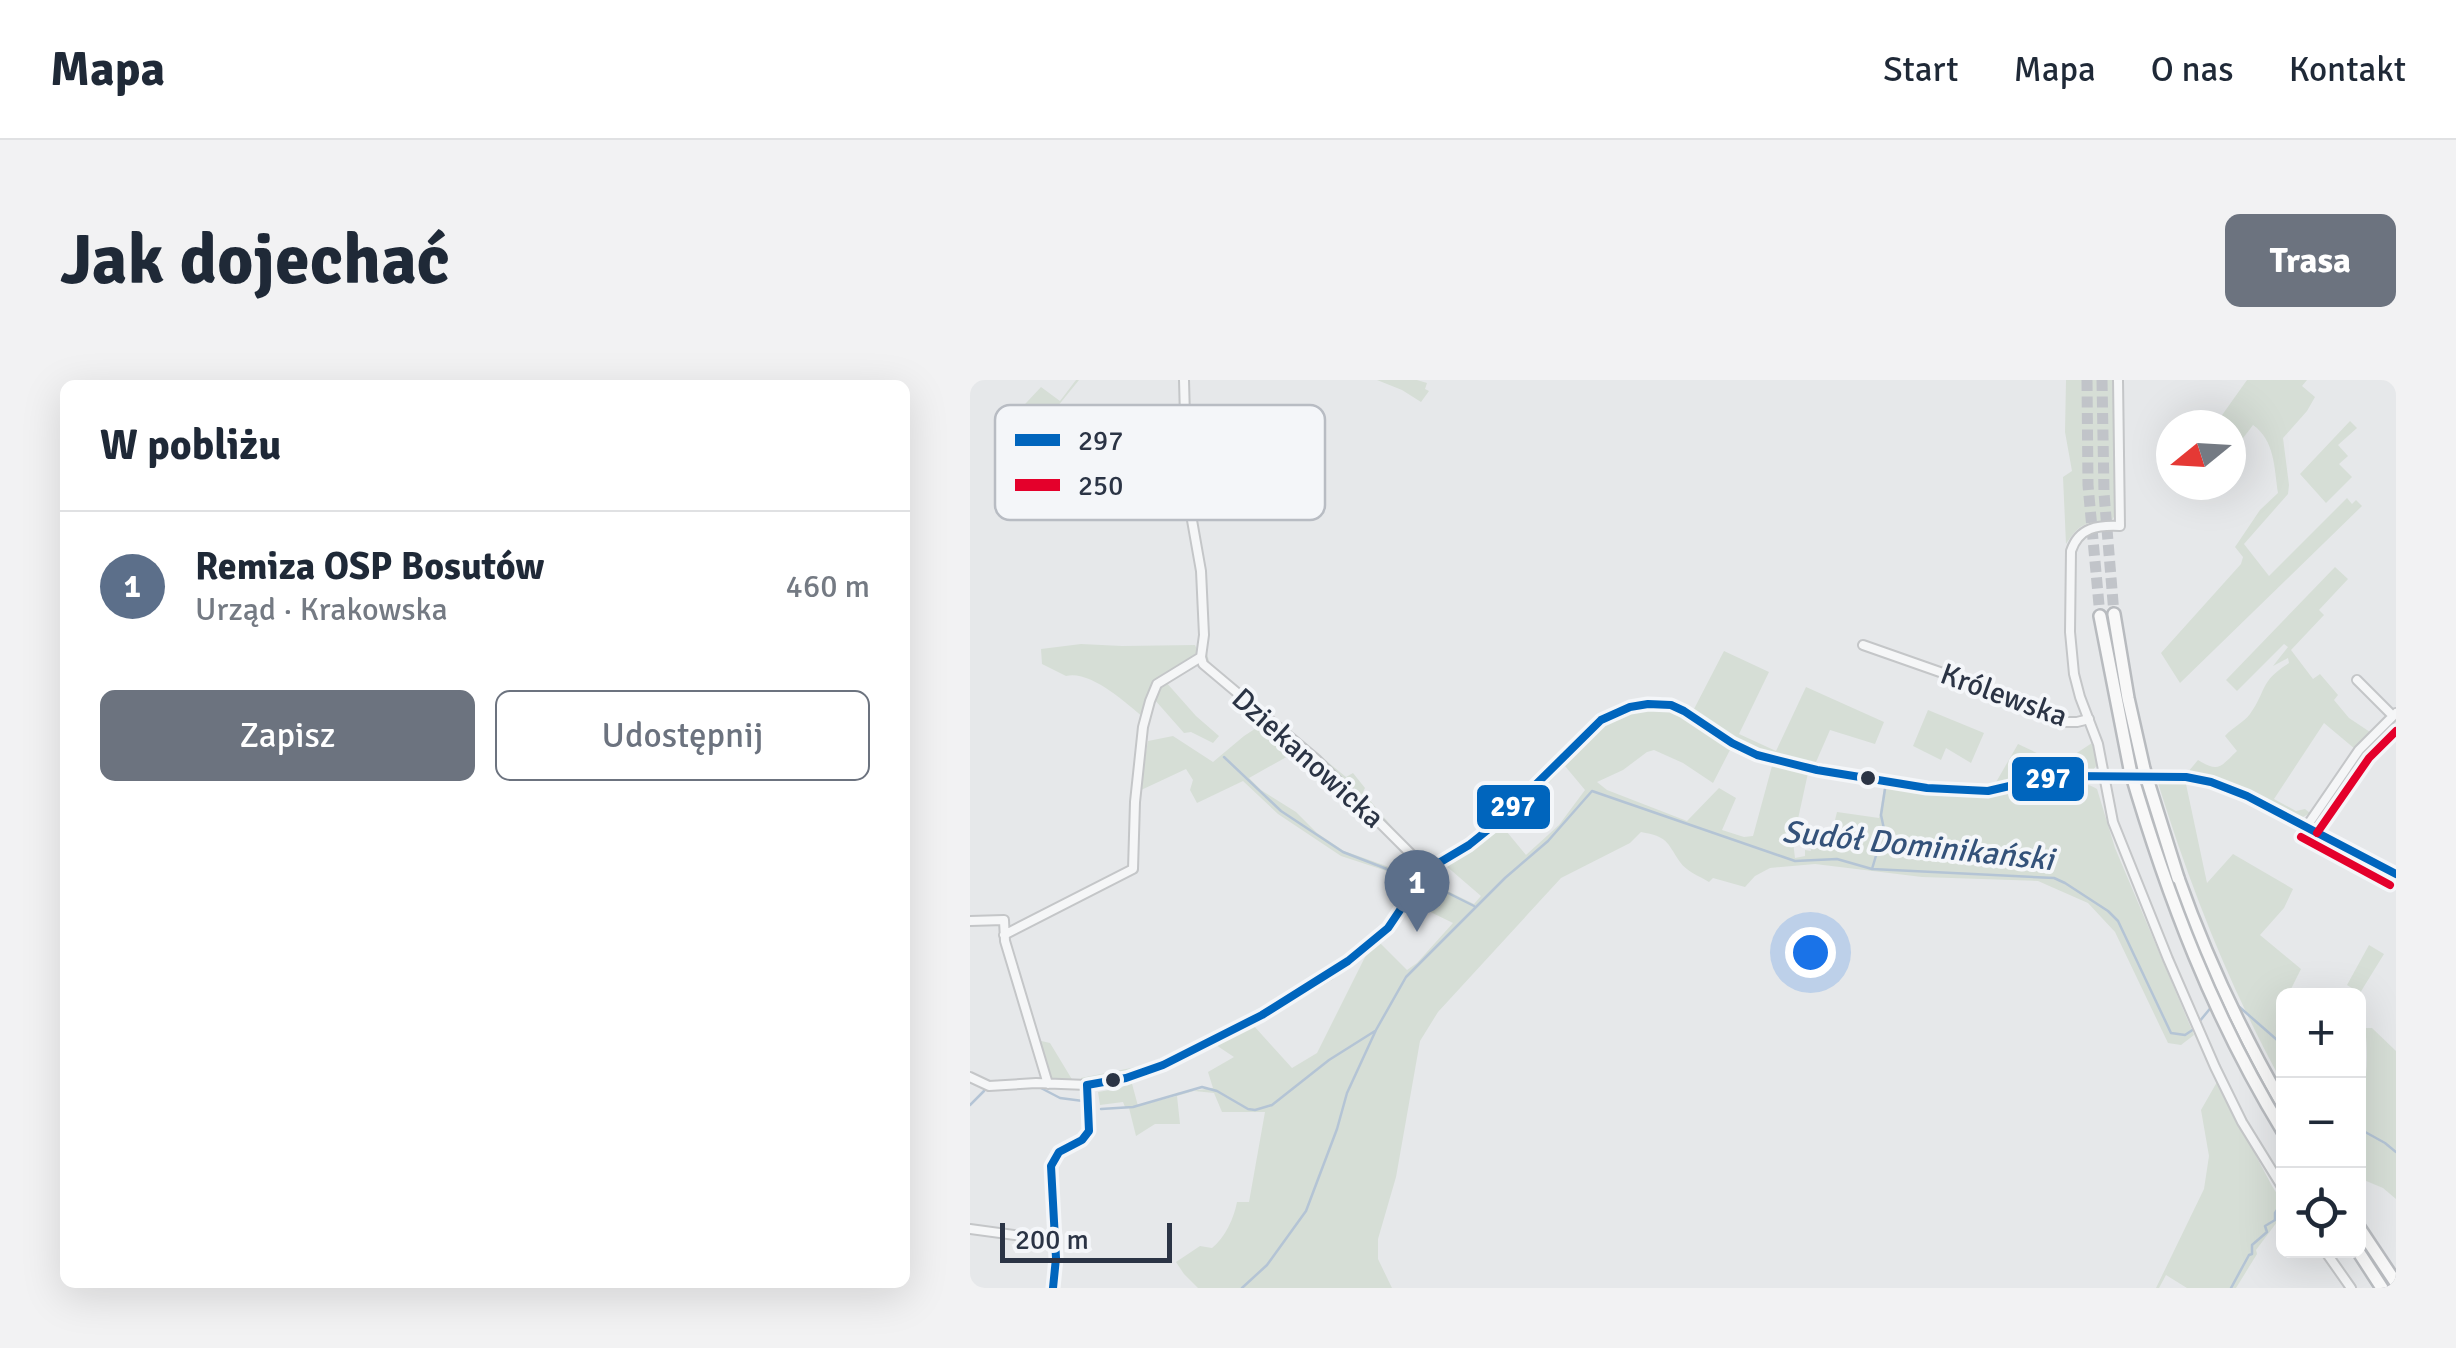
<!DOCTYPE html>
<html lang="pl">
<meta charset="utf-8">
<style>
:root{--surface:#fff;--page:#f2f2f3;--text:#1f2937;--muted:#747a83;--line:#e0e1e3;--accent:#6c737f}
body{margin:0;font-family:Signika,sans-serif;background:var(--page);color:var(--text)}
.controls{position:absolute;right:30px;bottom:30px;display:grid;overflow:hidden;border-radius:15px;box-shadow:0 10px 40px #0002}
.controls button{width:90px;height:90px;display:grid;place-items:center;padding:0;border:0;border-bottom:2px solid var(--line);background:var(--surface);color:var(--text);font:50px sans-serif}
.compass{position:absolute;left:1186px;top:30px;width:90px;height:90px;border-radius:50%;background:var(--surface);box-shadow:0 10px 40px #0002;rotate:252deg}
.scale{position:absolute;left:30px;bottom:25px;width:172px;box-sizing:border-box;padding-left:10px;border:5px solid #2b3445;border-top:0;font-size:28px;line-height:35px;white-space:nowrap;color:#2b3445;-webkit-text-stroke:8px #f4f6f9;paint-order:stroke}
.you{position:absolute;left:840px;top:572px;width:35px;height:35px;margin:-25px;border:8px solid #fff;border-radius:50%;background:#1a73e8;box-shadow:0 0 0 15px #1a73e833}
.badge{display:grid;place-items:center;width:65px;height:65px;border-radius:50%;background:var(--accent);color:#fff;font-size:32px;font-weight:700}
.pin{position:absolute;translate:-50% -82px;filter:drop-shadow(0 2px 5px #0008)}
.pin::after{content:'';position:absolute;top:52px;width:35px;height:30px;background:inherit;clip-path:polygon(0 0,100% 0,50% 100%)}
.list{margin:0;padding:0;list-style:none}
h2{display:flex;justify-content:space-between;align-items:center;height:130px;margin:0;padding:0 40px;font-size:42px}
h2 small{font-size:32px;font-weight:400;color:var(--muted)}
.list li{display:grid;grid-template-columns:65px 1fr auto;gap:30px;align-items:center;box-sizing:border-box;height:150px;padding:0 40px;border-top:2px solid var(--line)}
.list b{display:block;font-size:38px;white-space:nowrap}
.list p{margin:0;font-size:32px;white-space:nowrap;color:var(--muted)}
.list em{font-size:32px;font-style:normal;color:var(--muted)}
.actions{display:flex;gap:20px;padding:30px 40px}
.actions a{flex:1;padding:22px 0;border:2px solid var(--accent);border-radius:15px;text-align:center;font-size:35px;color:var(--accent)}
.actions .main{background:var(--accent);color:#fff}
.icon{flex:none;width:55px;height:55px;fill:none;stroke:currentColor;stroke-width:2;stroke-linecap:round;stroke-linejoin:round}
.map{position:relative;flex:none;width:1426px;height:908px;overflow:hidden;border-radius:15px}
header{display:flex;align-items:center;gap:60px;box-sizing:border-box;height:140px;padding:0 50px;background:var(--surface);border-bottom:2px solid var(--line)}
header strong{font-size:48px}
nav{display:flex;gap:55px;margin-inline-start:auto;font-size:35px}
.intro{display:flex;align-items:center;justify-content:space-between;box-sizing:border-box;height:240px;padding:0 60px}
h1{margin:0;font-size:70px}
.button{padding:25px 45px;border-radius:15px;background:var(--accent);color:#fff;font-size:35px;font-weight:700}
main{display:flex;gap:60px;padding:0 60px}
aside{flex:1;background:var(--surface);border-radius:15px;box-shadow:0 10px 40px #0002}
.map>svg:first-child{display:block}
.green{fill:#d6ded6}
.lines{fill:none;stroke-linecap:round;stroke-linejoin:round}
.stream{stroke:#b4c4d5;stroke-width:2.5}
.highway-tunnel{stroke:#c1c4c9;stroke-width:11;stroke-dasharray:11 5.5;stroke-linecap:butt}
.minor-casing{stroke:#c4c6c8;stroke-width:12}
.highway-casing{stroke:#b8bbbf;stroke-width:16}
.minor{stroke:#f5f6f7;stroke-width:8}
.highway{stroke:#f8f8f8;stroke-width:11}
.highway-bridge-casing{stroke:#b8bbbf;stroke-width:16;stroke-linecap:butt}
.highway-bridge{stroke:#f8f8f8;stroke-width:11}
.bus-1-casing{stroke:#f4f6f9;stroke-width:15}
.bus-2-casing{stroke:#f4f6f9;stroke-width:15}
.bus-1{stroke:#0065bd;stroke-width:8}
.bus-2{stroke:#e4002b;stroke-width:8}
.bus-dot{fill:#2b3445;stroke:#f4f6f9;stroke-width:4}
.labels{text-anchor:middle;stroke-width:8;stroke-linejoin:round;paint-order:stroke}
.street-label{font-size:30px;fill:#2b3445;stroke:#f4f6f9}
.water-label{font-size:32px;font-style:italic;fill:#34527a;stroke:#f4f6f9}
.key{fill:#f4f6f9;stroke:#b8bcc3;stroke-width:2.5}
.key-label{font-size:28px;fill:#2b3445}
.line-badge{stroke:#f4f6f9;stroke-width:4}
.badge-label{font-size:28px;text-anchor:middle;font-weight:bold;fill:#fff}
</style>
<header>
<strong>Mapa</strong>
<nav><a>Start</a><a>Mapa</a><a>O nas</a><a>Kontakt</a></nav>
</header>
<div class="intro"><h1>Jak dojechać</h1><a class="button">Trasa</a></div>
<main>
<aside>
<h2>W pobliżu<small></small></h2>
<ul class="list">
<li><span class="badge" style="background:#5c6f8a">1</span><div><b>Remiza OSP Bosutów</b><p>Urząd · Krakowska</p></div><em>460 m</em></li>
</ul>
<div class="actions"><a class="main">Zapisz</a><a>Udostępnij</a></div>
</aside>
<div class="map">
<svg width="1426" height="908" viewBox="0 0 1426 908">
<rect width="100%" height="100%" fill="#e6e8ea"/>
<!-- green -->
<path class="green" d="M106,0H109L70,48L66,46L57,50L51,49L42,38L71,7L90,21Z
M407,0H447L457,3L455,9L459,11L451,22L432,10Z
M1096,0H1143L1145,135L1142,140C1117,143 1111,141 1096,164L1093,97L1102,91L1095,52Z
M1277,0H1337L1332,6L1345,17L1337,31L1313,58L1319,105L1318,114L1274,164L1299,196L1377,118L1382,124L1386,120L1392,126L1210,303L1191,273L1271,184L1273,177L1265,167L1290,130L1308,113C1304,87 1305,61 1283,45L1261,74V45H1245Z
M1380,41L1387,48L1368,65L1378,76L1369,84L1382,97L1356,123L1330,94Z
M1365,187L1378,199L1349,230L1354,235L1321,270L1343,299L1350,294L1368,315L1364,320L1379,338L1400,352L1385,369L1354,343L1304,419L1326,431L1335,429L1340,433L1333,437H1325L1270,410L1218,392L1228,380C1249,393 1250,387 1267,371L1255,356C1263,347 1273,343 1280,334C1297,310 1289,302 1319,283L1318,278L1303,286L1318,267L1314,264L1267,311L1256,300Z
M111,264L152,266L225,265L228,272L192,297L184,306L173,337C155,322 120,290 96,296L72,284L71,269Z
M236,270L240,285L376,397L383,393L395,408L393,412L437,465L235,282L233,274Z
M754,271L799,292L769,354L806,371L836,307L914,342L905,364L860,350L846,382L892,393L928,396L952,404L953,406C890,394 813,389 758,357C733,343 713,320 682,321C663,322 636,342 618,347C648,320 688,306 724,329Z
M195,301L226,336L249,356L243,363L221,352L214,353L184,319L187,308Z
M679,329C710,328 736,352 761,368L743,403L713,383L684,370L677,372L653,390L627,402L637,410L717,441L749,408L766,418L752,450L774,457L783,456L802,386L838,393L823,462L825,478L835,476V470L841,471L839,460H860L867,432L909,438L914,407C943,412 972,418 1002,417C1036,416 1097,390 1127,409L1145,468L1224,655L1211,665L1198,663L1145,552L1118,523L1068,501L952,497L845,484L800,488L785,496L775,507L743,498L739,502C729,496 716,491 710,482C696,461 698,457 671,452L660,463L591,498L468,632L450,661L426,797L408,859V879L422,908H228L214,894L206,882L230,866L242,868C255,858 264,838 267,822H279L295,732H252L244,713L224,711L207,716L210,744H185L166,756L159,728L155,727L153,722L130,725L128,712L151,708L161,700L168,726L206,716V713L243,708L238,692L264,677L246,665L284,646L322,688L347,673L397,573L408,561L437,590L447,583L483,543L440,522L455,500L504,524L511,516L475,485L532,446L556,475L589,445L615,410L595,386L568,414L567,413C587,392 610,361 634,345C648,336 664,333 679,329Z
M958,330L1014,353L1001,383L976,368L971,380L943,366Z
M294,343L329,370L279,398L291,410L326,432L347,453L374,471L436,493L435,497L371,476L308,434L273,401L227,423L220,410L223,400L216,389L169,411L178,361L203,356L243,382L274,356Z
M1122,363L1127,385L1123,390L1080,394L1018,409L963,406V404H1025L1048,364L1090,384Z
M1188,403L1216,404L1237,503L1263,474L1323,509L1314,528L1290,555L1331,589L1318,615L1314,616L1313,626L1306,641L1313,649V704C1259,606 1221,509 1188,403Z
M1399,565L1414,574L1390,613L1377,605Z
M288,632L174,687L111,702V698L176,685Z
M1395,648H1402L1426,671V819L1413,808L1389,798L1388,714L1392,716C1398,693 1398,671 1395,648Z
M67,660L80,663L103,701H79Z
M1247,702L1302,806L1313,823V843L1307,842L1286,870L1287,874L1266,908H1217L1196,895L1189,908H1186L1234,809L1239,776L1231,730Z"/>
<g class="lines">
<!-- stream -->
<path class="stream" d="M254,377L311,431L373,472L435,496
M902,489L914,449L911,435L915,409
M454,501L504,526
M1266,624L1314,666
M1229,642L1243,625
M69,707L90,718L113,721
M0,725L14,711
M131,729L163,727L232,707L247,711L278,729L285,730L302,725L359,680L405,651
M1388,748L1415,763L1426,772
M272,908L297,885L336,831L367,749L377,713L406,650L436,597L535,498L578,461L622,411L825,481L867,479L902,489L1084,498L1095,503L1138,531L1148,541L1201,653L1215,655L1224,649
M1261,908L1279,875L1282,874V865L1297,852L1295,846L1305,840V833L1314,819"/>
<!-- highway-tunnel -->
<path class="highway-tunnel" d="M1117,0L1118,105L1130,236
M1132,0L1134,113L1144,234"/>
<!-- minor casing -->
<g class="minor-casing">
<path id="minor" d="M214,0L217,112L231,191L234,255L231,277L233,284L346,379L457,490
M1148,0L1150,146C1128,145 1109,147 1101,171L1100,252L1104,294L1110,317L1128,364L1143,442L1198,579L1245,687L1272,742L1314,810
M893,265L1044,318L1093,342H1107L1119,339
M1387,300L1423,336
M1337,446L1389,370L1426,333
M0,541L34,540L35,561L78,704
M34,555L163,489L165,422L173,347L180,321L187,304L231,277
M0,697L19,706L66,703L117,705L153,699L193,685L292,635L360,594L408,557L429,534L457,490L499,465L530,440L631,340L651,331L669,325L687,323L701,325L714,331L762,363L799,379L889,397L970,410L1018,411L1061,401L1098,396L1216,397L1241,402L1277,416L1426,494
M0,849L59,857L86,856
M1355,871L1381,908
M83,908L86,878L81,786L89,772L112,760L119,751L117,705"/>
</g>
<!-- highway casing -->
<g class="highway-casing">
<path id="highway" d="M1144,234L1158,318L1174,389
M1130,236L1160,389
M1208,498C1236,577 1272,654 1314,727
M1388,846L1426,903
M1388,871L1412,908"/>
</g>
<!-- minor -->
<use href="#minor" class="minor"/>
<!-- highway -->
<use href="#highway" class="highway"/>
<!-- highway-bridge casing -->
<g class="highway-bridge-casing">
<path id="highway-bridge" d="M1160,389C1197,516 1244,639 1314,753
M1174,389L1208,498"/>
</g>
<!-- highway-bridge -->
<use href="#highway-bridge" class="highway-bridge"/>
<!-- bus-1 casing -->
<g class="bus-1-casing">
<path id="bus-1" d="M117,705L156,698L193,685L292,635L378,581L418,548L457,490L499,465L530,440L631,340L660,327L678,324L701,325L714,331L762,363L787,375L847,390L957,408L1018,411L1061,401L1098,396L1216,397L1241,402L1277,416L1426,494
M83,908L86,878L81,786L89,772L112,760L119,751L117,705"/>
</g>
<!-- bus-2 casing -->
<g class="bus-2-casing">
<path id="bus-2" d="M1347,453L1399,378L1426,351
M1331,457L1420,505"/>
</g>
<!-- bus-1 -->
<use href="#bus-1" class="bus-1"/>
<!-- bus-2 -->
<use href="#bus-2" class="bus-2"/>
</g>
<!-- markers -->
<g class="bus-dot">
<circle cx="898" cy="398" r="9"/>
<circle cx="143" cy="700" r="9"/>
</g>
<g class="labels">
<!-- street labels -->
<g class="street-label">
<text transform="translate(1034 315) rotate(20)" y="10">Królewska</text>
<text transform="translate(338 378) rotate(42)" y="10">Dziekanowicka</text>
</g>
<!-- water labels -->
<g class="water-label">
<text transform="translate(948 465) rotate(6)" y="11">Sudół Dominikański</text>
</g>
</g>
<!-- legend -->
<rect x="25" y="25" width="330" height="115" rx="15" class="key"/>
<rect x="45" y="54" width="45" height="12" fill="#0065bd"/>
<rect x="45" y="99" width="45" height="12" fill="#e4002b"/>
<g class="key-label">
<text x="108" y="70">297</text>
<text x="108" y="115">250</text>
</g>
<g class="line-badge">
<rect x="1040" y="375" width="76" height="48" rx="10" fill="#0065bd"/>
<rect x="505" y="403" width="77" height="48" rx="10" fill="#0065bd"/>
</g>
<g class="badge-label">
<text x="1078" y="408">297</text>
<text x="543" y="436">297</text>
</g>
</svg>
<div class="controls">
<button>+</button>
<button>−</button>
<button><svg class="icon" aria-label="locate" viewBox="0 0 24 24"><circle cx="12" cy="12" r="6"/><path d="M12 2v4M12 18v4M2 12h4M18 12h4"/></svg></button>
</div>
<svg class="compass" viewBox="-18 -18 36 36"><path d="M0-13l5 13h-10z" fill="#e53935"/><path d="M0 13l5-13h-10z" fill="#747a83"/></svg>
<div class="scale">200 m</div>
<div class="you"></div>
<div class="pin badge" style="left:447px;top:552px;background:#5c6f8a">1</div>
</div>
</main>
